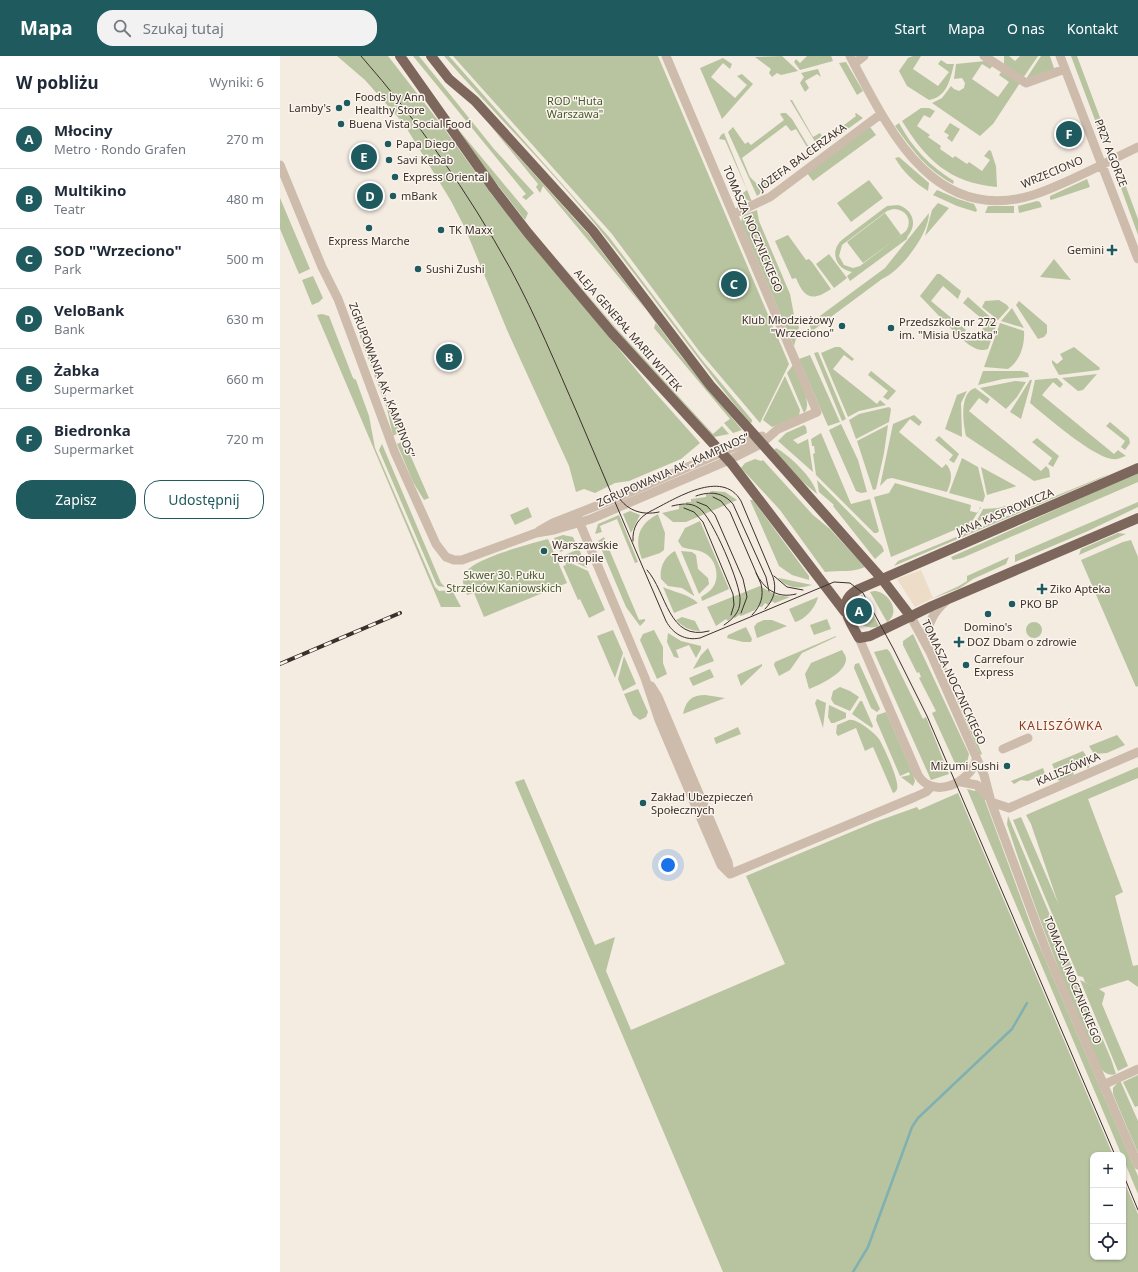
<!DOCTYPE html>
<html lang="pl">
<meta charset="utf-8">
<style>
:root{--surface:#fff;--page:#f2f2f3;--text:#1f2937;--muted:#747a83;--line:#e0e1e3;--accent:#1f5a5e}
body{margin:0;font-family:"Noto Sans",sans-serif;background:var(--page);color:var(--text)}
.controls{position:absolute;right:12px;bottom:12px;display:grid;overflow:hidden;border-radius:8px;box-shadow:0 1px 3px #0004}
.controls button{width:36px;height:36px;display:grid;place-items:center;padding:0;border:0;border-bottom:1px solid var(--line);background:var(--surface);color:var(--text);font:20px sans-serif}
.you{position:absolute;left:388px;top:809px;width:14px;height:14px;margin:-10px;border:3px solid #fff;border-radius:50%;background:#1a73e8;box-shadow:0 0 0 6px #1a73e833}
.badge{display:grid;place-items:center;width:26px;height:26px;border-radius:50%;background:var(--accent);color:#fff;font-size:13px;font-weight:700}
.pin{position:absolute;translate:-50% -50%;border:2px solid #fff;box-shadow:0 1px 4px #0006}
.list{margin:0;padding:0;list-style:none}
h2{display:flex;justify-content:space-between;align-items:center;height:52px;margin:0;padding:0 16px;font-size:17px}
h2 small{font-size:13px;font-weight:400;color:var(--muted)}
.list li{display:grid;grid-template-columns:26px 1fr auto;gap:12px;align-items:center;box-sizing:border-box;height:60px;padding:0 16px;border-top:1px solid var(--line)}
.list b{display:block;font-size:15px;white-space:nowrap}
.list p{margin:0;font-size:13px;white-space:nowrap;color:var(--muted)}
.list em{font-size:13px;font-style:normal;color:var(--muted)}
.actions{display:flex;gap:8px;padding:12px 16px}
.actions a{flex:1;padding:9px 0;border:1px solid var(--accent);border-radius:16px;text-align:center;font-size:14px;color:var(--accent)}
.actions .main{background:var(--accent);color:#fff}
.icon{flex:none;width:22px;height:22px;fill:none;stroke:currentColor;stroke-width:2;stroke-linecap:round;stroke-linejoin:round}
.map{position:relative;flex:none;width:858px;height:1216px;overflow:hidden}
header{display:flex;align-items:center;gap:24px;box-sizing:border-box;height:56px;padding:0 20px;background:var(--accent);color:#fff}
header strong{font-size:19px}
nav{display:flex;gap:22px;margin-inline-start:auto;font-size:14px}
.search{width:280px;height:36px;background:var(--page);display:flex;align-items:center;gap:10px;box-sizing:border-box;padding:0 14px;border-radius:16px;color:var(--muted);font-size:15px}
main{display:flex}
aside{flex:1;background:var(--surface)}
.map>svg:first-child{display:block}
.green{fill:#b8c4a0;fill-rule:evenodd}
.plaza{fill:#ecdcc8}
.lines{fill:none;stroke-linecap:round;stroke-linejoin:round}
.stream{stroke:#7fb0b2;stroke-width:2.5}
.minor{stroke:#cdbbac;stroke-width:9}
.major{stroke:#7d675c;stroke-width:10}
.tram{stroke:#3b302b;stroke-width:1}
.rail-casing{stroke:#3b302b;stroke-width:4}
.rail{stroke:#fbf5ee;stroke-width:2.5;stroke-dasharray:8;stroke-linecap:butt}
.poi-dot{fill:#1f5a5e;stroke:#fbf5ee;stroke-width:1.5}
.labels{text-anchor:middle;stroke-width:3;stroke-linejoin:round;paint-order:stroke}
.poi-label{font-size:11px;fill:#3b302b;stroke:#fbf5ee;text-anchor:start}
.park-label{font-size:11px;fill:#4a5a2e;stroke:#fbf5ee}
.street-label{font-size:11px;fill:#3b302b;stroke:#fbf5ee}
.neighbourhood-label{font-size:12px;letter-spacing:1px;fill:#8c3b22;stroke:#fbf5ee}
</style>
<header>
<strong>Mapa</strong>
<div class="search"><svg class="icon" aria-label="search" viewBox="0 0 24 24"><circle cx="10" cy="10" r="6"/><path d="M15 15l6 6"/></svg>Szukaj tutaj</div>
<nav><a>Start</a><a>Mapa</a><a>O nas</a><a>Kontakt</a></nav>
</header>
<main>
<aside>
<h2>W pobliżu<small>Wyniki: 6</small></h2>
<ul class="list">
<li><span class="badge">A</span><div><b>Młociny</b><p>Metro · Rondo Grafen</p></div><em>270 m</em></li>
<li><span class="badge">B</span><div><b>Multikino</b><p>Teatr</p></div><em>480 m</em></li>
<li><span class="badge">C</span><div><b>SOD &quot;Wrzeciono&quot;</b><p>Park</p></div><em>500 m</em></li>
<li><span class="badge">D</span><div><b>VeloBank</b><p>Bank</p></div><em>630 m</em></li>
<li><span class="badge">E</span><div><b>Żabka</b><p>Supermarket</p></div><em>660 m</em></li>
<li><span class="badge">F</span><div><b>Biedronka</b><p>Supermarket</p></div><em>720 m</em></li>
</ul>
<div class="actions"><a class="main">Zapisz</a><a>Udostępnij</a></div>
</aside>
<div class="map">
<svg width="858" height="1216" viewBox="0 0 858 1216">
<rect width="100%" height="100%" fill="#f4ebe1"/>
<!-- green -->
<path class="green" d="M57,0H108L160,67L212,139L372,333L420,387L401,403L349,425L335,427L315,437L304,433L296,436L289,410L227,274L185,172L171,145L124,68L85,24Z
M133,0H139L214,93L254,137L246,144L242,141L246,138Z
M164,0H169L329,181L422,304L472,364V366L470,367C420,308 376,244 327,183C277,119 218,62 164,0Z
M173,0H378L509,308L480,367L419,295L332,178Z
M502,0L518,15L501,19L497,17L492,21L489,17L491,13L475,1Z
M527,0H551L553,5L520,14L514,6L516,3L520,7Z
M633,0H641L633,13L658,30L669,16L658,8L661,4L667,8H674C670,24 667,41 649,44L627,30L619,15L628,2Z
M724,0H729L735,5L740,0H758L743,22L724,9Z
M761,0H770L775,15L746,23Z
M791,0H797L828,83L826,87L824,88Z
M443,2L452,8L450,13L443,7L431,21L455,42L467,29L457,20L462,18L473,28L442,63L420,12Z
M705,5L713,9L710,13L702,8L692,23L718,41L729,26L719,19L722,15L740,27L713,68L700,80L652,47L662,42L671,30L674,33L679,35L684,32L685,27L682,22L674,23L676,8Z
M566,6L583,35L577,39L559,7Z
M538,13L541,21L537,18L525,25L529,32L525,36L520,27L524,21L521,17Z
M510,44H512L533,81L540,77L547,88L540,94Z
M641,52H649L655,55L650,62L644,59L637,70L650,79L648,81L661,90L660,93L673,102L675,100L687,108L689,106L702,115L710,104L704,100L709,94L711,95L716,110L717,131C670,127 646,104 622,65Z
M502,57H506L512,63L533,98L528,103L526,99L530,96L516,73L511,75L506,69L462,102L470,121L477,128L503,116L505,119L477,140L448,76L453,71L465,88L468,86L471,89L504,64L500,58Z
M576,57L583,62L558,80L555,76L576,60L575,58Z
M619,67C633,93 650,110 674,125L673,128C645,112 633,95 615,70Z
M670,67L680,73L672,86L667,82L669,79L664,76Z
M209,68L310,180L401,300L462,374L453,377L444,367L450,363L374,272L376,266L263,130L260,137L256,131L258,128Z
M590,71L596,79L533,125L527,117Z
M178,73L248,157L245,164L203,110Z
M444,77L472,146L465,143L463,137L467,134L445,84L439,83L441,79Z
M619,101L649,127L648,135C635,127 623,116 615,102Z
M842,120L858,163V179L837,121Z
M807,123L810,131L771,144L770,143V140Z
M589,124L603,142L571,166L557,147Z
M657,134L678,143L694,148L697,154L696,156L677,150L653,139Z
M0,142L30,213L19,218L0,173Z
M757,145L760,146L762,151L739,157L738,150Z
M658,147L669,152L645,180L652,154Z
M618,149C629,152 637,163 631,175C630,178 627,180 627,183L570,225L567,220L572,216C555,213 549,194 563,183L607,150ZM613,153C626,153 633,164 626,175L580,210L573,212L564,209L559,200L562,189L607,155Z
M708,150H734V157H705Z
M477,154L479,165L510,238L514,259L519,271L514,290L461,166L463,159Z
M605,157L621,179L583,207L567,186Z
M649,157C649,178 621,215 602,223L532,275L529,268L605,212Z
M508,179L526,204L529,203L532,206L551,233C532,246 524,242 516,222L512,223L495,185Z
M549,198L567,222L554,232L536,208Z
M277,203L335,271L433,378L442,370L449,378L434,381L338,276Z
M774,203L791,224L760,221Z
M657,218H660L681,235L678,243L663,230L651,245L686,274L680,282L640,240Z
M33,220L43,242L39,246L32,249L22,224Z
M688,241L717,267L708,293C698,297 689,289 682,283L688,275L696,281L707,267L683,247Z
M719,244L727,249L729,252L718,264L702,251L705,245Z
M739,245L767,269V277L764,281L758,283L736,249Z
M732,252L744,272L721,265Z
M42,258L49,260L73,322L76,324L89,360L95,392L155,531L159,535L172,534L181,551H161L37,259Z
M720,267L744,275C745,289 740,305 728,313L704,311Z
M80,275L119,373L118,377L113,380L107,353L80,281Z
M555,291H560L574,303L572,305L564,299L553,313L597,348L600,344L606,349L579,355L568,361L541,297Z
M794,291L820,312L819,314L779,319L772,307V304L777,308L783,303L780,298Z
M538,296L566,363L562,365L534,297Z
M530,299L560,366L548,370L519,303Z
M513,309C517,320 534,348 524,357L507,317Z
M591,315L616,335L608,344L603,341L608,335L588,319Z
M703,315H742L748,317L749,321L723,323L698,329Z
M817,318L803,334L798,335L782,322Z
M505,320L520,354L519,360L492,371L483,364Z
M777,322L783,328L780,332L773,326L762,339L834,398L838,394L846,400C842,401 837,404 834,403C815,403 766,360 750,347L755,324Z
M750,324H752L741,363L730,356Z
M735,325L746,326L737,341L726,353L700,332Z
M695,332L710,343L707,348L699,342L689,355L761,415L766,410L769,413L770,421L754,425L686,380C683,367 679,337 695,332Z
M687,335L681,347L682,381L665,373L677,339Z
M609,351L611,353L609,366L576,383L569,364L579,358Z
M634,359L642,366L639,370L630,363L619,376L662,412L666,408C674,417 671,426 667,436L612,422L607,423L600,430L613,368Z
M830,366L849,382L850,387L845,394L841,391L845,385L826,370Z
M561,368L578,404L587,436L581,437L576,435L549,374Z
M524,369L526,371L527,377L513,384L518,388L528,383L533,416L498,385L506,377Z
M608,369L604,397L596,433L593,434L577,385Z
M541,377L571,448L590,443L599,475L597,477H594L536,419L533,398L535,397L534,390H532L531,383Z
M659,380L679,398L674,407L669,404L673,399L655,384Z
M757,382L779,400L773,411L768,408L772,402L752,386Z
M124,385L149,442L144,444L133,426L117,388Z
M102,388L161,527L165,531L158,530L156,527L99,394Z
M496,392C509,399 534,422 537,438L518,422L494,394Z
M682,402L698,411L705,440L703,446L669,437Z
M475,403L481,405L483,404L533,459L550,473L585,511C573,517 558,514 545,516L500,454L461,412L465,407Z
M701,411L736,430H737L707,439Z
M858,417V426L682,502L673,504L671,501C734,473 795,444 858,417Z
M829,418L819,423L614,510L618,505Z
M537,424L602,490L604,495L595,503L553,450L554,449L539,436Z
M615,427L691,449L690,455L698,457L700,451H701L691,467L611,501L594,441L609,437Z
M432,435L445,436L457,444L406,466H393L382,457L399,453V449H406V446H411V443L426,441V438H431L430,436Z
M470,444H473L529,520V524L512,519L499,510Z
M745,445L696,466L703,453L718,452Z
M858,446V451L808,475L735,506V499Z
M248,451L252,461L235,469L230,459Z
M350,455L360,459L351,477L343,458Z
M378,458L385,477L384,494L380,497L362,503C354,484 358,468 378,458Z
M339,459L358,506L355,507L337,463L320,470L322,476L315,478L318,468Z
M420,465L449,533L422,545L421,541C425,538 430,536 433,531C440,521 436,504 426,498C419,493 410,494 402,491L398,485L405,472Z
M838,477L846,478L799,499L801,493Z
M283,479L293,481L297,490L280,496L274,482Z
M324,481L359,564L365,563V565L360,570L346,551L318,485Z
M268,483L287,527L204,561L194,537L187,539C185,534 182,527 183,521C185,504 253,487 268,483Z
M851,484L858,501V630L856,631L801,504L843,486Z
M299,493L307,512L282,500Z
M395,495L414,539V540L402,532L388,530L381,523C379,512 385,500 395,495Z
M401,495L412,496L416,499L418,513L428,522L429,528L419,538Z
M729,501L726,508L693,523L680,532L651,543L679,530L687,525V520Z
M284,504L308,515L325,554L309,562L300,543L298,544L283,510L286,509Z
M498,522H499L532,529C519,533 508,533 498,522Z
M480,530L496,539L510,541L495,547L491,545L488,549L485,547L482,551L478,550L475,554L461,560L459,559L455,562L453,561L448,565L446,563L436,570L427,551Z
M383,531C393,536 409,538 418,547L394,557Z
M594,535C608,535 622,556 607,566L590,536Z
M582,539L599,570C583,576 569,562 575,545Z
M538,541C536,551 525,564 515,566L509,553Z
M402,561L415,565L420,575C410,575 403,571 396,564Z
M547,563L551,573L534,579L530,569Z
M484,564H492L507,570L477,582L474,571L477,567Z
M746 574a8 8 0 1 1 16 0a8 8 0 1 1-16 0Z
M466,571L472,583L471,586H463L447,582L448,579Z
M652,573L655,585L702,698L700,699L653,587Z
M333,574L343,597L335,622L317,580Z
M374,574L383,591V607L387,618L377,623L360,584L363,578Z
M388,577L401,585L421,590V593L416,602L409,589L396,594L399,602L394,601L387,586Z
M633,578L689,698L687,707L678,714L652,657L656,655L639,622L641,621L639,616L637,617L623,589V585Z
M556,580V581L522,597L510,614L499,620L494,609L495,606Z
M428,592L434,605L413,613L421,599Z
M607,593L610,596L643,663L646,661L669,718L651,724L594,596Z
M562,594C563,596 566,600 566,602C567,617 539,629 529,633L525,618L531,607Z
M344,600L356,628L343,635L338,623Z
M579,607L600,653L597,656L591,652L574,612L575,608Z
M482,608V610L461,630L457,619Z
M430,613L434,621L413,630L409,622Z
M560,631L570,635L579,641L570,655L554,648L551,643L553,635Z
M358,633L368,656L366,661L360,664L353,659L344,638Z
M425,639L445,642L403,658C406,645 411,639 425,639Z
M537,643L546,647L543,672L535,647Z
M580,645H582L593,670L592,672L572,658Z
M549,649L566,657V662L554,667H551L548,661Z
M606,656L633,718L635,725L633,730L621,721L630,719L629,716L620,720L596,664L597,659Z
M569,664C576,662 595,677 599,683C604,691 620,726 617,733C616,736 615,736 613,737L593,691L585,695L576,672L558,680L556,677L557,669Z
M458,671L461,678L436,688L434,682Z
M837,679L845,689L827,697L814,698L809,690Z
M803,695L807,701L775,715L772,708Z
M806,706L811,708L808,713L806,709L792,714L794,719L780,725L776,723L774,720Z
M858,711V722L808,743L843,836L835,840L853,910L858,909V931L848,924L819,933L825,937L822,948L848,1010L838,1015L800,924L813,930L805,926L803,921L798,920L733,764L741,761L778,847L751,768L746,759Z
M763,712L765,718L748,725L741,724L734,728L731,725Z
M244,723L315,889L335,881L326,915L351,974L505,908L466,820L595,766L637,751L639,754L678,737L833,1099H813V1201H843V1123L858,1158V1216H443L235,726Z
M687,733L695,735L696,733L704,742L753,875L858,1120V1138Z
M728,760L831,1003L836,1018C831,1020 826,1018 822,1014C785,934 754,851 727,768Z
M858,1019V1050L855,1051L843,1026Z
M840,1024L858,1065V1097L833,1038V1032Z"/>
<!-- plaza -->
<path class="plaza" d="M641,514L653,542L635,551L617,523Z"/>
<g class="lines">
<!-- stream -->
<path class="stream" d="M573,1216L588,1191L632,1071L638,1062L732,973L747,947"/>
<!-- minor -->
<path class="minor" d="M570,0C608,72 653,170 753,139C789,127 824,107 858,91
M704,0L746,27L785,13
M780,0L858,203
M574,8L584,0
M0,109L42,211L58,243L115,397L156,488L166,501L174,504H182L256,477L274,474L311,463L449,404L481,388L498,373L537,356L386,0
M454,158L490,141L601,58
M296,458L365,622L379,664L416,751L441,809L450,818
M259,475L273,467L334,443L475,382L482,380
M631,561L650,596L704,719L711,746L766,894L858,1109
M579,582L638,719C653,744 690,727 696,704
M648,591C645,573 652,557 666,545
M371,630L378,641L448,806L450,818
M723,693L748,682
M681,726L697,729L707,740
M711,746L729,752L858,696
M450,818L635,741L646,736L651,731
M823,1029L858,1013"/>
<!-- major -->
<path class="major" d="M120,0L214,133L248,177L332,277L451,407L565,556
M151,0L169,23L195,45L313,175L430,329L602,523L631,561
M858,412L579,533C554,546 570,565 579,582L590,580L652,550L858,462"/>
<!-- tram -->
<path class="tram" d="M81,0C138,65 188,136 230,212C256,260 276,309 298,359C327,427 356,496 386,565C393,578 405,585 420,582L554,526L570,527L583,537L613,592L647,660L835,1099
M336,437C345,454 361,460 379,456
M416,440C430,435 443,436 453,448L486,521L489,535
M433,441L441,445L450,456L481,528C484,540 481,550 472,559
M417,446L427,450L435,459L463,523L467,541L461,557
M392,450C401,448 410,446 419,452C431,459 462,530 460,545C460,556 453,563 444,569
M404,452L414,456L423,466L453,538L454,549L451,559
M353,485C352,471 359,461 371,455C395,443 442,412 461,445L493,521C497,533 494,544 485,553
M367,514C387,536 388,586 429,575
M476,517C484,533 497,543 516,538
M494,520L507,531L523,534
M843,1118L858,1154"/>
<!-- rail casing -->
<g class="rail-casing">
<path id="rail" d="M0,608L120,557"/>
</g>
<!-- rail -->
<use href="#rail" class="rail"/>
</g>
<!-- markers -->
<g class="poi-dot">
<circle cx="67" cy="47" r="4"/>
<circle cx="59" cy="52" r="4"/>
<circle cx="61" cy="68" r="4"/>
<circle cx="108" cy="88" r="4"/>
<circle cx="109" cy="104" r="4"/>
<circle cx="115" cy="121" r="4"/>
<circle cx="113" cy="140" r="4"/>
<circle cx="89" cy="172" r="4"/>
<circle cx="161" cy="174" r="4"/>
<path d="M830 188h4v4h4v4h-4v4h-4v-4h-4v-4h4z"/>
<circle cx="138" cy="213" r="4"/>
<circle cx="562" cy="270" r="4"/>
<circle cx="611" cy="272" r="4"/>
<circle cx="264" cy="495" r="4"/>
<path d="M760 527h4v4h4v4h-4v4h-4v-4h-4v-4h4z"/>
<circle cx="732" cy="548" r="4"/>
<circle cx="708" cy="558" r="4"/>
<path d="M677 580h4v4h4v4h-4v4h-4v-4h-4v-4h4z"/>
<circle cx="686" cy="609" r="4"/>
<circle cx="727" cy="710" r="4"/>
<circle cx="363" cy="747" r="4"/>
</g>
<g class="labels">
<!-- poi labels -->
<g class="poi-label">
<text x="75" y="45">Foods by Ann<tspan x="75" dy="13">Healthy Store</tspan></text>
<text x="51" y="56" text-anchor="end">Lamby's</text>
<text x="69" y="72">Buena Vista Social Food</text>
<text x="116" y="92">Papa Diego</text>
<text x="117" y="108">Savi Kebab</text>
<text x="123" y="125">Express Oriental</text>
<text x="121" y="144">mBank</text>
<text x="169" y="178">TK Maxx</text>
<text x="89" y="189" text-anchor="middle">Express Marche</text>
<text x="824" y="198" text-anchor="end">Gemini</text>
<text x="146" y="217">Sushi Zushi</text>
<text x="554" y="268" text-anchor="end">Klub Młodzieżowy<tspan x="554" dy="13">"Wrzeciono"</tspan></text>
<text x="619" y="270">Przedszkole nr 272<tspan x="619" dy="13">im. "Misia Uszatka"</tspan></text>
<text x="272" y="493">Warszawskie<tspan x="272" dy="13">Termopile</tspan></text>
<text x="770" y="537">Ziko Apteka</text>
<text x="740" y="552">PKO BP</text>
<text x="708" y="575" text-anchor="middle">Domino's</text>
<text x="687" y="590">DOZ Dbam o zdrowie</text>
<text x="694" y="607">Carrefour<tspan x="694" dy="13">Express</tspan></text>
<text x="719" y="714" text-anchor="end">Mizumi Sushi</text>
<text x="371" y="745">Zakład Ubezpieczeń<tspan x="371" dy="13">Społecznych</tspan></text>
</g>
<!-- park labels -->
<g class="park-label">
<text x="295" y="49">ROD "Huta<tspan x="295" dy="13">Warszawa"</tspan></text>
<text x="224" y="523">Skwer 30. Pułku<tspan x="224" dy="13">Strzelców Kaniowskich</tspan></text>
</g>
<!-- street labels -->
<g class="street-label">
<text transform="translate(831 97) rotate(69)" y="4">PRZY AGORZE</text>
<text transform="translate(522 101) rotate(-36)" y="4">JÓZEFA BALCERZAKA</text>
<text transform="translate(772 116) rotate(-23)" y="4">WRZECIONO</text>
<text transform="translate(473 173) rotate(67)" y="4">TOMASZA NOCZNICKIEGO</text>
<text transform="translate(348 274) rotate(49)" y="4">ALEJA GENERAŁ MARII WITTEK</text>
<text transform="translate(102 324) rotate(69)" y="4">ZGRUPOWANIA AK „KAMPINOS”</text>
<text transform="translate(393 414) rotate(-24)" y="4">ZGRUPOWANIA AK „KAMPINOS”</text>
<text transform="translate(725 456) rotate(-23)" y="4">JANA KASPROWICZA</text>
<text transform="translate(674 626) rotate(65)" y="4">TOMASZA NOCZNICKIEGO</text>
<text transform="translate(788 713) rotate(-23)" y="4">KALISZÓWKA</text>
<text transform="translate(793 924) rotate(68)" y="4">TOMASZA NOCZNICKIEGO</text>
</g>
<!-- neighbourhood labels -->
<g class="neighbourhood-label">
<text x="781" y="674">KALISZÓWKA</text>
</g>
</g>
</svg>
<div class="controls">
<button>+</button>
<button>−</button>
<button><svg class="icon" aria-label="locate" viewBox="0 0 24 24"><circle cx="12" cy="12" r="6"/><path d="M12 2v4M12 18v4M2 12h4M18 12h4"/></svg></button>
</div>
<div class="you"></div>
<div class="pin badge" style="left:579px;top:555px">A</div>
<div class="pin badge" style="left:169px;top:301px">B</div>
<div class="pin badge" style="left:454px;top:228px">C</div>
<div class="pin badge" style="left:90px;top:140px">D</div>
<div class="pin badge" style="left:84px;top:101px">E</div>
<div class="pin badge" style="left:789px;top:78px">F</div>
</div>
</main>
